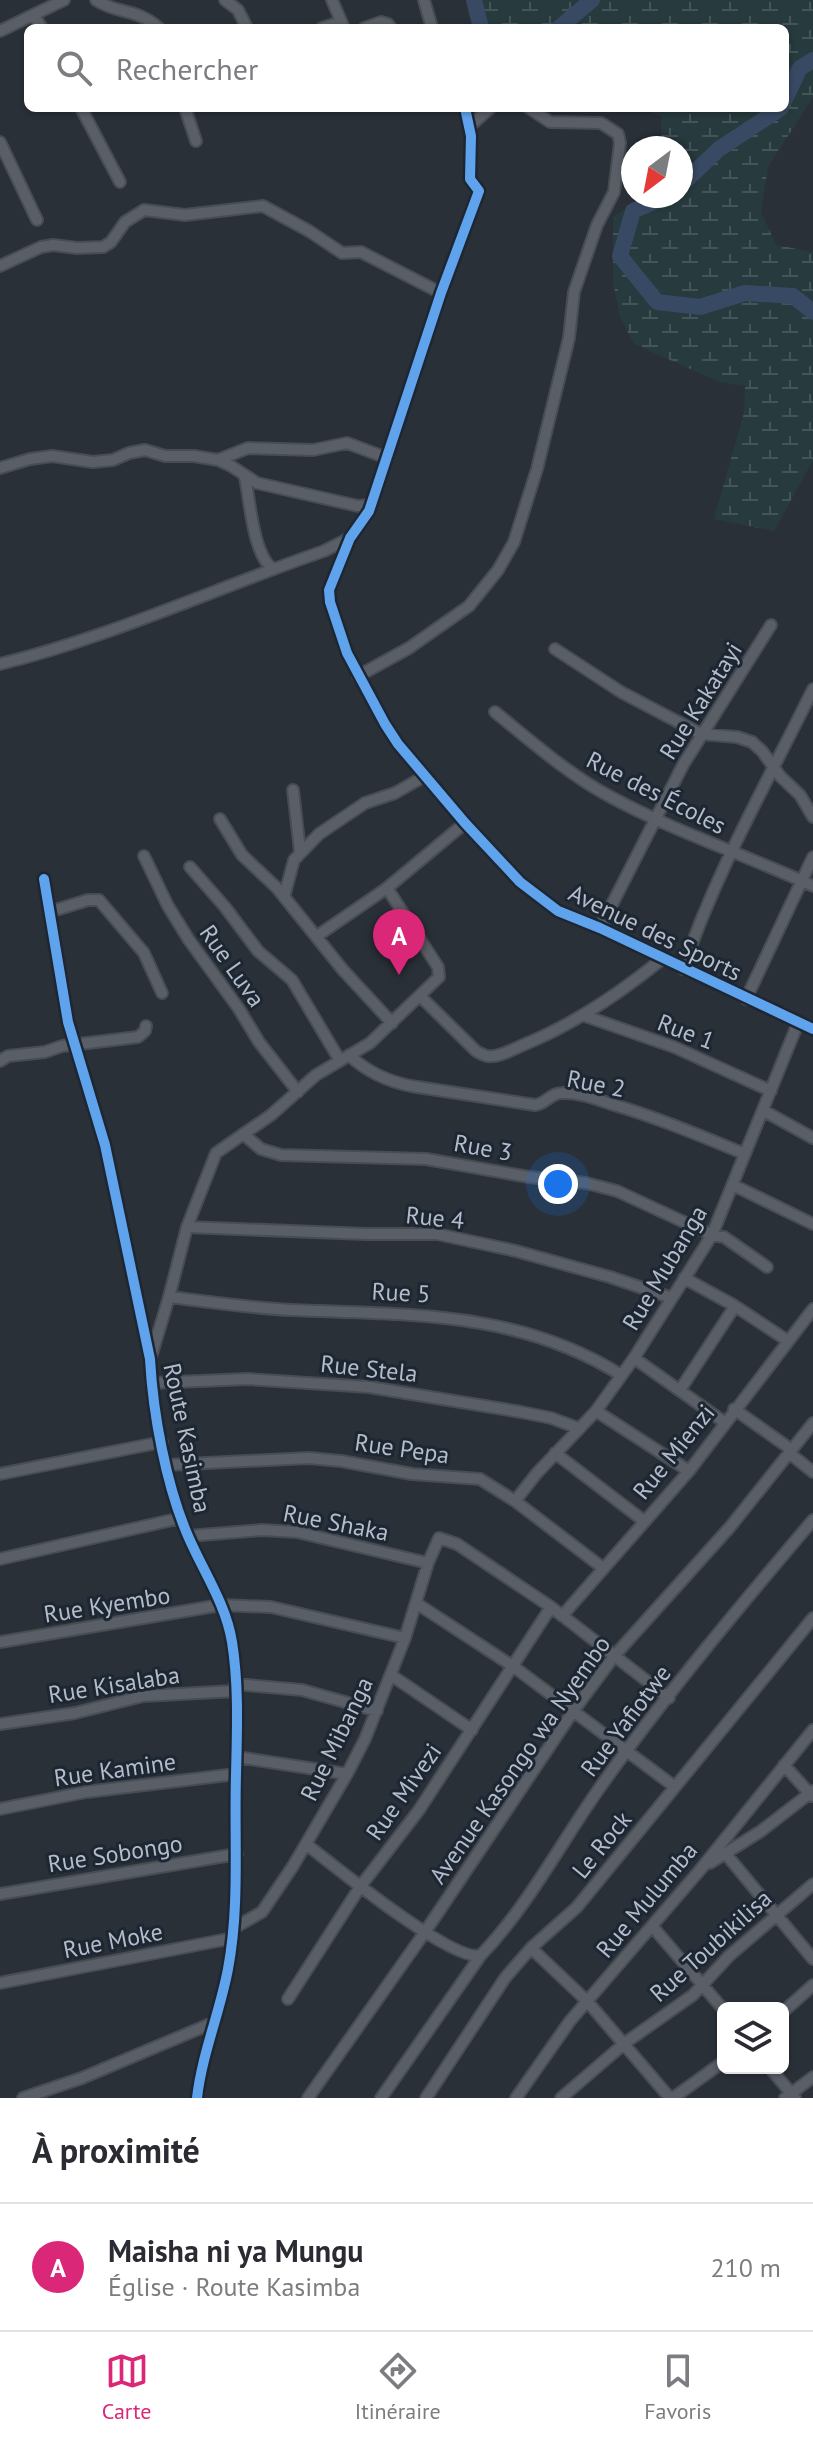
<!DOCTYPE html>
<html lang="fr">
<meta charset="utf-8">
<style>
:root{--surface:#fff;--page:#f2f2f3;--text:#2b2b33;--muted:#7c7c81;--line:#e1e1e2;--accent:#db2777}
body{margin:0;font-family:"PT Sans",sans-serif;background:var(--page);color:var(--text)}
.controls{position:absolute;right:24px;bottom:24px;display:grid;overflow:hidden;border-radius:12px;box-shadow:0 2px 6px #0004}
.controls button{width:72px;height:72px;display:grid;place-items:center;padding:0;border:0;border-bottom:2px solid var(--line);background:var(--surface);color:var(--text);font:40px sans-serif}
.compass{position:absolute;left:621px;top:136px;width:72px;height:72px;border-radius:50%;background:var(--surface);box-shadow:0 2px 6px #0004;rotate:212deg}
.you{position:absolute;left:558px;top:1184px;width:28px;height:28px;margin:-20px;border:6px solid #fff;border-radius:50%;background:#1a73e8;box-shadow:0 0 0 12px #1a73e833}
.badge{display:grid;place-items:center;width:52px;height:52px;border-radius:50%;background:var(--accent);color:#fff;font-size:26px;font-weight:700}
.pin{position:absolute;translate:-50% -66px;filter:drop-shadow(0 2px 4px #0008)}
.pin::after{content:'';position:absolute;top:42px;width:28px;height:24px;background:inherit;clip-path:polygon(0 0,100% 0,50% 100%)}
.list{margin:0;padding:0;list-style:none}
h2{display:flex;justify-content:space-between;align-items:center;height:104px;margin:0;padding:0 32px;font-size:34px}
h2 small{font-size:26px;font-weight:400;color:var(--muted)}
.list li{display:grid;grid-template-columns:52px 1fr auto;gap:24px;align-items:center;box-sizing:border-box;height:128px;padding:0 32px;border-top:2px solid var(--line)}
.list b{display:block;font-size:30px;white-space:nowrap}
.list p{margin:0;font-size:26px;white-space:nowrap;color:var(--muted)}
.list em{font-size:26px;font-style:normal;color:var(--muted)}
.icon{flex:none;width:44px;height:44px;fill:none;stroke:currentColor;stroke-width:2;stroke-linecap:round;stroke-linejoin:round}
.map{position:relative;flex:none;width:813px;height:2098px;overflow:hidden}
.search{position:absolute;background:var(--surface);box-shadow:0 2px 6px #0004;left:24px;right:24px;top:24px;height:88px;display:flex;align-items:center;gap:20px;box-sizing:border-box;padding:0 28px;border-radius:12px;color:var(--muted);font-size:30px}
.sheet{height:232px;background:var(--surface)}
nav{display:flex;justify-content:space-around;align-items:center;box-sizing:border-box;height:112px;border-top:2px solid var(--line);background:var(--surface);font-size:22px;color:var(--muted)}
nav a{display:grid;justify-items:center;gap:4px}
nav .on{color:var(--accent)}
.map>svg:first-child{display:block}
.wetland{fill:url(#wetland-marsh)}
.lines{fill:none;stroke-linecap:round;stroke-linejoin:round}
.river{stroke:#384963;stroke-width:16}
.minor-casing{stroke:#484c53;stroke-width:14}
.minor{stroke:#5a5e66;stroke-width:10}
.cycleway-casing{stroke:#1d2633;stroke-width:15}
.cycleway{stroke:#60a3ed;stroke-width:10}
.labels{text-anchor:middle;stroke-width:6;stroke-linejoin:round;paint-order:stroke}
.street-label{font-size:24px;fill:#b4bcc9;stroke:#1d2633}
</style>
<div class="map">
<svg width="813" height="2098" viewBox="0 0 813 2098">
<defs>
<pattern id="wetland-marsh" width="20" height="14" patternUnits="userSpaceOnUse" patternTransform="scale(2)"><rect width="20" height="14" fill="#273a3e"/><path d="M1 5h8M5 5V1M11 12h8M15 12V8" fill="none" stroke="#445559"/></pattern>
</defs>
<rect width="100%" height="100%" fill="#2a3038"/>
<!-- wetland -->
<path class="wetland" d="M478,0H813V97L768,167L761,212L776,245L813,252V460L774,531L714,519L744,413L745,386L720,382L634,344L620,317L613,282V217L645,196H681V148H661V116L638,108H785V28H475L472,14Z"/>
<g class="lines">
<!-- river -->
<path class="river" d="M474,0L481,28
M559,28L592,0
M785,99L800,68L813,60
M681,185L719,149L781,108
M667,196L633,211L620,256L657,302L700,307L745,293L793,296L813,312"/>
<!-- minor casing -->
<g class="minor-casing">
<path id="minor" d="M96,0C118,15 135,7 159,28
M225,0L238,10L247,28
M332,0L344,28
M424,0L432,28
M33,15L42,28
M322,28L341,22
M364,28L381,22L388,24L391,28
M0,31L64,0
M81,108L120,182
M185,108L196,141
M465,108L471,136L470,179L479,191L441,293L369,511L350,538L329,590L330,602L347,653L385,724L398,744L465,823L520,882L558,911L600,928L813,1029
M470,126L490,108
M0,142L37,220
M0,266L41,247L53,245L77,248L103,247L111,242L125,222L144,210L185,215L263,206L309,231L342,253L361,252L441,293
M218,460L248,448L313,450L347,443L387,458
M0,468L30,459L52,456L93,462L113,460L129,453L145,450L165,456H194L218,460L231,466L257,483L358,506L370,505
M245,477C250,501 253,555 273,569
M555,649L621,692L701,734L737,737L752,742L762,751L780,776L800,795L813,817
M0,664C111,637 216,588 324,551L350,538
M358,676L409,648L469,606L498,570L514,542L537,469L569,338L574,292L597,225L614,192L620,143L618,134L601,123L550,122L529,108
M495,712C532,742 568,774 609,796C675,832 746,855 813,886
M293,790L300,851
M220,819L242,855L277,888L343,970L392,1023
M144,856L168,906L189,940L239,1009L259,1042L298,1092
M190,867L225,907L258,951L292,980L339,1059
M44,879L68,1022L105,1145L150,1359C153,1414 166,1485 188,1536C203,1571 226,1604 232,1642C239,1685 237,1732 236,1775C234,1840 240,1905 228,1969C220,2012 202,2054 197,2098
M284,897L294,860L319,834L365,803L395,793L425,776
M49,912L88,900H99L144,953L162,993
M600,928L683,765L771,625
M317,936L387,888L465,823
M683,969C716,871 768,781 813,689
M420,996L476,1051C477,1052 486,1056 487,1056C499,1058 513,1049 523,1045C575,1024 619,994 662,959
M746,999L813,857
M585,1016L674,1047L771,1091
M349,1055C367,1072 386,1081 411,1086L535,1105C546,1104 550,1093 562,1093C578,1092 596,1099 611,1104C656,1117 701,1136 745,1154
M0,1061L8,1056L45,1052L62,1046L138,1037L145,1031L146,1026
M764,1111L813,1138
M243,1134L261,1149L281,1155L426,1159L529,1177L586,1183L617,1191L712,1235L724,1237L767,1267
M733,1185L813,1224
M187,1227L366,1234H437L516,1251L610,1277L672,1298
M684,1278L735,1306L788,1341
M169,1297C210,1302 250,1308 291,1310C407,1315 517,1310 621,1375
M151,1357L169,1297L187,1227L216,1153L271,1115L316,1075L370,1043L439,977L438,967L387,888
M634,1358L724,1422
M151,1383L248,1379L369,1387L521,1412L551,1418L578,1428
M680,1390L735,1306
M734,1409L792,1450
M596,1411L689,1471
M555,1453L644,1521
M789,1453L813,1472
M167,1465L309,1458L341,1461L412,1474L480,1479L515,1501L603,1568
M0,1474L162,1442
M515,1501L537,1473L596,1411L634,1358L712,1235L798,1023
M188,1536L262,1530L297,1532L428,1563
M0,1559L181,1518
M416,1603L514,1667L675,1787
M562,1616L689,1471L813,1309
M0,1642L221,1605L271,1607L405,1638
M391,1675L472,1730
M235,1684L302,1690L377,1711
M0,1724L75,1713L143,1696L235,1691
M237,1757L347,1774
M784,1765L812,1796
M0,1809L86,1792L236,1774
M306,1844C333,1865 454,1964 481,1955
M725,1853L813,1959
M710,1863L761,1831L813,1791
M0,1894L237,1854
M652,1926L723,2009
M234,1928L262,1912L293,1866L347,1774L365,1739L405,1638L428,1563L439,1538L457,1544L551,1607L669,1698
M531,1948L587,2001L670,2098
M0,1983L233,1938
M288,1999L360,1887L419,1810L551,1607
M783,2012L813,1985
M770,2068L795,2098
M23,2098L82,2078L215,2022
M308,2098L425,1932L574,1710L615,1655L730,1527L813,1423
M381,2098L481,1955C529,1905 561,1842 601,1786C666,1694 740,1606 813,1520
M426,2098L505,1978L531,1948L577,1907L813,1618
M516,2098L570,2021L700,1870L813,1730
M561,2098L625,2043L693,1995L729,1956L813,1884
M673,2098L723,2062
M785,2098L813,2077"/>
</g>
<!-- minor -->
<use href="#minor" class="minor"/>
<!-- cycleway casing -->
<g class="cycleway-casing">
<path id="cycleway" d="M465,108L471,136L470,179L479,191L441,293L369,511L350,538L329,590L330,602L347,653L385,724L398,744L465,823L520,882L558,911L600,928L813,1029
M44,879L68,1022L105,1145L150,1359C153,1414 166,1485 188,1536C203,1571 226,1604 232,1642C239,1685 237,1732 236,1775C234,1840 240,1905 228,1969C220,2012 202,2054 197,2098"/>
</g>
<!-- cycleway -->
<use href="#cycleway" class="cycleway"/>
</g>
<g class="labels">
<!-- street labels -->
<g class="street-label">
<text transform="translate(701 701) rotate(-58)" y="8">Rue Kakatayi</text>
<text transform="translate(656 793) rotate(27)" y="8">Rue des Écoles</text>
<text transform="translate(655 933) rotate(26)" y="8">Avenue des Sports</text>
<text transform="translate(232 966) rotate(55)" y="8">Rue Luva</text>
<text transform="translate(686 1032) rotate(21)" y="8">Rue 1</text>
<text transform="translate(596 1084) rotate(11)" y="8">Rue 2</text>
<text transform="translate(483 1148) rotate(10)" y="8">Rue 3</text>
<text transform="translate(435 1218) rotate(6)" y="8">Rue 4</text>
<text transform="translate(665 1268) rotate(-59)" y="8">Rue Mubanga</text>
<text transform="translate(401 1293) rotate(3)" y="8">Rue 5</text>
<text transform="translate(369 1369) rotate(6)" y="8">Rue Stela</text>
<text transform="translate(187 1438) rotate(78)" y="8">Route Kasimba</text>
<text transform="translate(402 1449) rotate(8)" y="8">Rue Pepa</text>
<text transform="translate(674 1452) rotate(-51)" y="8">Rue Mienzi</text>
<text transform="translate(336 1523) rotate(11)" y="8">Rue Shaka</text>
<text transform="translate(107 1605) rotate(-9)" y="8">Rue Kyembo</text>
<text transform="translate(114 1685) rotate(-9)" y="8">Rue Kisalaba</text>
<text transform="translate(626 1721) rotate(-53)" y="8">Rue Yafiotwe</text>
<text transform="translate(337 1739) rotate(-64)" y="8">Rue Mibanga</text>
<text transform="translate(520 1760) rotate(-55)" y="8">Avenue Kasongo wa Nyembo</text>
<text transform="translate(115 1770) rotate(-8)" y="8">Rue Kamine</text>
<text transform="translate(404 1792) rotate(-55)" y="8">Rue Mivezi</text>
<text transform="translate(602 1845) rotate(-51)" y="8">Le Rock</text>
<text transform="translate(115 1854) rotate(-9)" y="8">Rue Sobongo</text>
<text transform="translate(647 1900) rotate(-50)" y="8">Rue Mulumba</text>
<text transform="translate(113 1941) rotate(-11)" y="8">Rue Moke</text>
<text transform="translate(711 1946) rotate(-42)" y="8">Rue Toubikilisa</text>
</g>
</g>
</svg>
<div class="controls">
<button><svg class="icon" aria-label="layers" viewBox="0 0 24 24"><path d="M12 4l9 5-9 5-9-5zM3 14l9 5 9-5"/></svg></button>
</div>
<svg class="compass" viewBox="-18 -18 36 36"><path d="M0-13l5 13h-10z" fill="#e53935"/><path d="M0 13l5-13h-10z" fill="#7c7c81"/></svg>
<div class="you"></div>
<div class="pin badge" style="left:399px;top:975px">A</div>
<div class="search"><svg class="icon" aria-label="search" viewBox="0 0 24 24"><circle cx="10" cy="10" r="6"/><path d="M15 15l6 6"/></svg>Rechercher</div>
</div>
<section class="sheet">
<h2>À proximité<small></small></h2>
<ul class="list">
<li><span class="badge">A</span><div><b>Maisha ni ya Mungu</b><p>Église · Route Kasimba</p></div><em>210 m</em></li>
</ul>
</section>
<nav>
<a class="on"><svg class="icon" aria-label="map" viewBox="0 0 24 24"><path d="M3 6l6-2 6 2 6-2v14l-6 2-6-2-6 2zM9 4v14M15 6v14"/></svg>Carte</a>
<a><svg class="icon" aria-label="directions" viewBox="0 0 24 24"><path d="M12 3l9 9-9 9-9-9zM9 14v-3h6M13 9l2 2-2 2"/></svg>Itinéraire</a>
<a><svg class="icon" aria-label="saved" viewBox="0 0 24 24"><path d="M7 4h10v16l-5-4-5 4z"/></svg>Favoris</a>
</nav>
